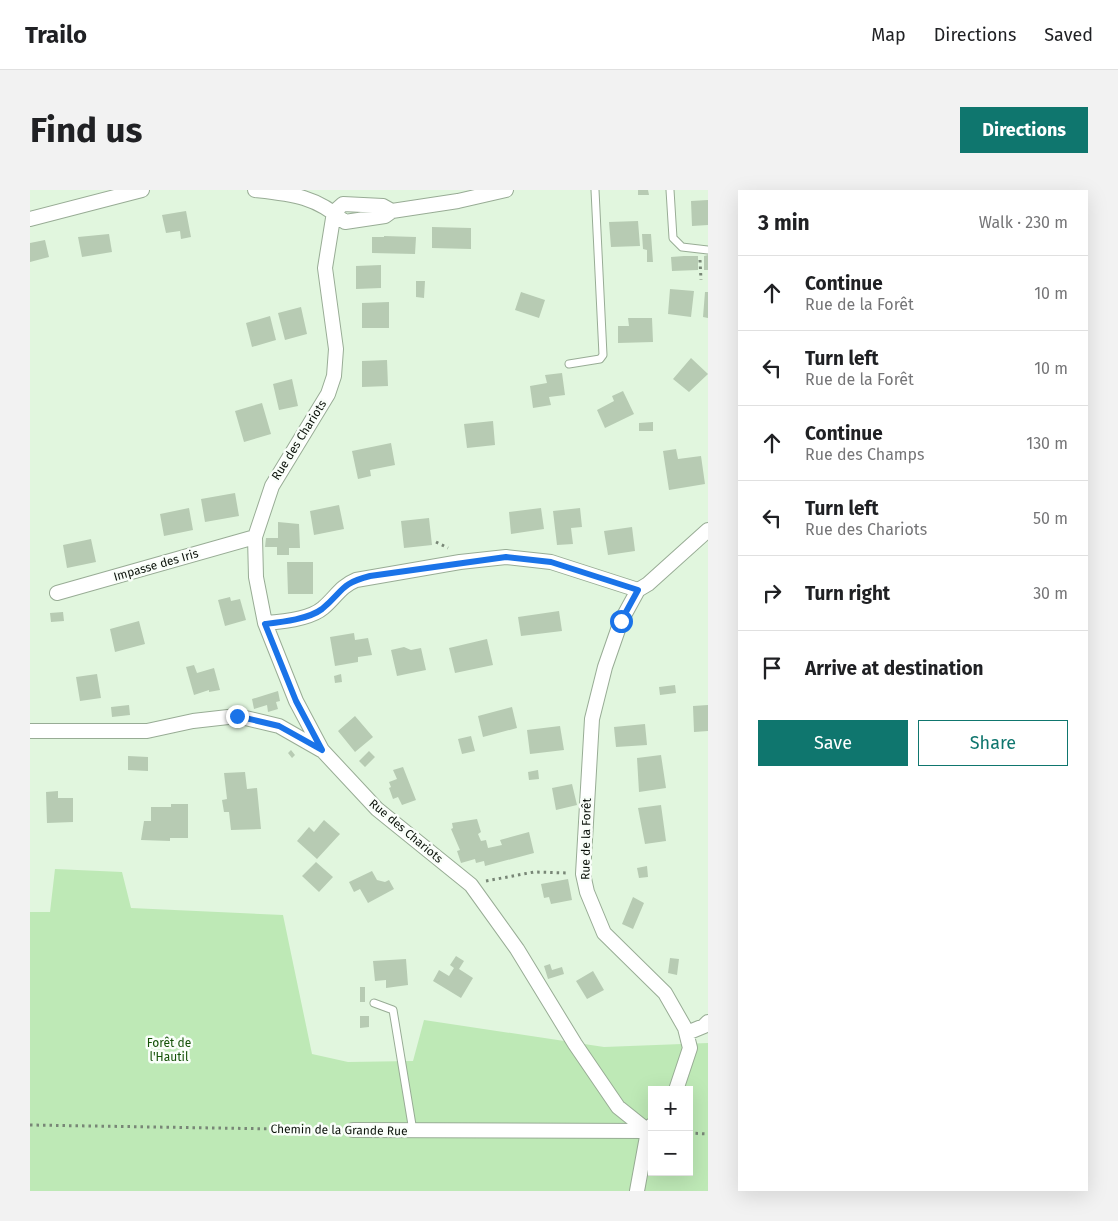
<!DOCTYPE html>
<meta charset="utf-8">
<style>
:root{--surface:#fff;--page:#f2f2f2;--text:#202124;--muted:#757577;--line:#e0e0e0;--accent:#0f766e}
body{margin:0;font-family:"Fira Sans",sans-serif;background:var(--page);color:var(--text)}
.controls{position:absolute;right:15px;bottom:15px;display:grid;overflow:hidden;border-radius:0px;box-shadow:0 5px 20px #0002}
.controls button{width:45px;height:45px;display:grid;place-items:center;padding:0;border:0;border-bottom:1px solid var(--line);background:var(--surface);color:var(--text);font:25px sans-serif}
.stop{position:absolute;width:15px;height:15px;margin:-11px;border:4px solid #1a73e8;border-radius:50%;background:#fff}
.stop.end{background:#1a73e8;border-color:#fff;box-shadow:0 1px 5px #0008}
.list{margin:0;padding:0;list-style:none}
h2{display:flex;justify-content:space-between;align-items:center;height:65px;margin:0;padding:0 20px;font-size:21px}
h2 small{font-size:16px;font-weight:400;color:var(--muted)}
.list li{display:grid;grid-template-columns:32px 1fr auto;gap:15px;align-items:center;box-sizing:border-box;height:75px;padding:0 20px;border-top:1px solid var(--line)}
.list b{display:block;font-size:19px;white-space:nowrap}
.list p{margin:0;font-size:16px;white-space:nowrap;color:var(--muted)}
.list em{font-size:16px;font-style:normal;color:var(--muted)}
.actions{display:flex;gap:10px;padding:15px 20px}
.actions a{flex:1;padding:11px 0;border:1px solid var(--accent);border-radius:0px;text-align:center;font-size:18px;color:var(--accent)}
.actions .main{background:var(--accent);color:#fff}
.icon{flex:none;width:28px;height:28px;fill:none;stroke:currentColor;stroke-width:2;stroke-linecap:round;stroke-linejoin:round}
.map{position:relative;flex:none;width:678px;height:1001px;overflow:hidden;border-radius:0px}
header{display:flex;align-items:center;gap:30px;box-sizing:border-box;height:70px;padding:0 25px;background:var(--surface);border-bottom:1px solid var(--line)}
header strong{font-size:24px}
nav{display:flex;gap:28px;margin-inline-start:auto;font-size:18px}
.intro{display:flex;align-items:center;justify-content:space-between;box-sizing:border-box;height:120px;padding:0 30px}
h1{margin:0;font-size:35px}
.button{padding:12px 22px;border-radius:0px;background:var(--accent);color:#fff;font-size:18px;font-weight:700}
main{display:flex;gap:30px;padding:0 30px}
aside{flex:1;background:var(--surface);border-radius:0px;box-shadow:0 5px 20px #0002}
.map>svg:first-child{display:block}
.green{fill:#bee9b6;fill-rule:evenodd}
.building{fill:#b7cbb3}
.lines{fill:none;stroke-linecap:round;stroke-linejoin:round}
.lane-casing{stroke:#98ac95;stroke-width:9}
.street-casing{stroke:#98ac95;stroke-width:16}
.path{stroke:#788676;stroke-width:3;stroke-dasharray:2.5 4;stroke-linecap:butt}
.lane{stroke:#fff;stroke-width:7}
.street{stroke:#fff;stroke-width:14}
.route{stroke:#1a73e8;stroke-width:6}
.labels{text-anchor:middle;stroke-width:5;stroke-linejoin:round;paint-order:stroke}
.street-label{font-size:12px;fill:#0c130b;stroke:#f9fef9}
.park-label{font-size:12px;fill:#155208;stroke:#f9fef9}
</style>
<header>
<strong>Trailo</strong>
<nav><a>Map</a><a>Directions</a><a>Saved</a></nav>
</header>
<div class="intro"><h1>Find us</h1><a class="button">Directions</a></div>
<main>
<div class="map">
<svg width="678" height="1001" viewBox="0 0 678 1001">
<rect width="100%" height="100%" fill="#e1f6de"/>
<!-- green -->
<path class="green" d="M25,679L92,682L101,718L253,725L282,864L318,872L383,871L394,830L574,857L678,853V1001H0V722H20ZM622,900H659V982H622Z"/>
<!-- building -->
<path class="building" d="M608,0H618L619,5H608Z
M678,10V35L662,36L661,11Z
M156,21L161,47L151,49L150,41L136,43L132,25Z
M608,31L610,56L581,57L579,32Z
M402,37L441,38V59L402,58Z
M79,44L82,62L52,67L48,47Z
M612,44H621L623,72H617V60L613,59Z
M354,46L386,47L385,64L342,63V47H354Z
M15,50L19,67L0,72V53Z
M678,65V80H674V66Z
M654,66H668V80L642,81L641,67Z
M351,75V98L326,99V76Z
M386,91H395L394,108L386,107Z
M640,99L664,101L661,127L638,124Z
M491,102L515,110L509,128L485,120Z
M675,102H678V128L673,127Z
M359,112V138H332V113Z
M271,117L277,144L255,150L248,123Z
M240,126L246,150L222,157L216,133Z
M598,128H622L623,152L588,153V136H599Z
M661,168L678,184L659,202L643,189Z
M357,170L358,196L332,197V171Z
M532,183L535,205L519,207L521,215L503,218L500,196L517,193L515,185Z
M262,189L268,216L249,220L243,194Z
M593,201L604,224L575,238L567,220L584,211L582,206Z
M232,213L241,244L214,252L205,221Z
M463,231L465,255L437,258L434,234Z
M623,232V241H609V233Z
M361,253L365,275L340,280L341,286L328,289L322,261Z
M646,259L648,269L671,266L675,294L639,300L633,261Z
M205,303L209,326L175,332L171,309Z
M309,315L314,339L284,345L280,321Z
M159,318L163,340L134,346L130,324Z
M511,318L514,339L481,344L479,322Z
M550,318L552,337L541,338L543,354L527,355L523,321Z
M399,328L402,355L374,358L371,331Z
M248,332L269,334L270,358H259V365H247V357H235L236,348H248Z
M602,337L605,361L578,365L574,341Z
M61,349L66,372L37,378L33,355Z
M257,372H283V404H258Z
M200,407L201,411L210,409L216,430L195,436L188,410Z
M529,421L532,441L491,446L488,427Z
M33,422L34,431L21,432L20,423Z
M109,431L115,454L85,462L80,439Z
M324,443L325,450L338,448L342,465L328,467V472L305,476L300,447Z
M457,449L463,475L425,483L419,458Z
M374,457L381,460L391,458L396,480L367,486L361,460Z
M164,475L167,483L184,478L190,500L179,502V500L164,505L156,477Z
M67,484L71,508L50,511L46,487Z
M311,484L312,492L305,493L304,486Z
M645,495L646,503L630,505L629,497Z
M248,501L250,511L246,512L248,519L238,522L237,515L224,519L222,509Z
M99,515L100,525L82,527L81,517Z
M678,515V541L664,542L663,516Z
M482,517L487,538L453,547L448,526Z
M325,526L343,547L325,562L308,541Z
M615,534L617,555L586,557L584,537Z
M530,536L534,560L500,564L497,540Z
M441,546L445,561L432,564L428,549Z
M261,560L265,565L262,568L258,563Z
M339,561L345,567L335,577L329,571Z
M631,565L636,598L609,602L607,568Z
M98,566L118,567V581L98,580Z
M373,577L386,610L372,615L368,607L363,609L359,598L361,597L359,592L367,589L363,580Z
M508,580L509,589L499,590L498,582Z
M215,582L217,599L227,598L231,639L201,640L199,622H194L192,610L197,609L194,583Z
M542,594L547,615L526,620L522,598Z
M28,601V608H43V632L17,633L16,602Z
M141,614H158V648H140V651L111,650L114,631H121V617H141Z
M631,615L636,651L615,654L608,618Z
M447,629L451,642L448,644L451,651L456,650L458,658L472,655L470,650L499,642L504,663L455,676L454,671L446,673L445,669L431,673L427,661L430,660L421,639L423,638L422,633Z
M294,630L310,644L287,669L267,651L279,637L284,642Z
M286,672L303,687L289,702L272,686Z
M617,676L618,687L609,688L607,678Z
M342,681L347,690L355,692L359,690L364,699L338,713L330,699L324,702L319,692Z
M538,689L542,710L521,714L519,707L514,708L511,694Z
M603,707L614,713L603,739L592,734Z
M426,766L434,771L429,779L443,788L431,808L403,791L409,780L419,786L424,778L420,775Z
M640,768L649,769L647,785L638,783Z
M376,769L378,795L356,798V790L345,791L343,771Z
M520,774L522,780L532,777L534,784L518,789L514,776Z
M563,781L574,800L557,809L546,791Z
M330,797H335V812H330Z
M330,826H339V837L330,838Z"/>
<g class="lines">
<!-- lane casing -->
<g class="lane-casing">
<path id="lane" d="M640,0L643,48L652,57L678,60
M539,174L570,169L573,165L565,0
M344,813L363,820L383,941"/>
</g>
<!-- street casing -->
<g class="street-casing">
<path id="street" d="M225,0C262,4 286,6 315,32L355,26L362,21L428,11L476,0
M304,22L295,78L306,159L304,186L298,204L242,296L225,347L226,387L235,433L266,511L292,560L347,619L441,695L487,759L545,854L588,917L618,941
M304,22L313,14L353,16L362,21
M0,29L112,0
M27,403L225,347
M235,433C251,432 280,429 293,418C305,408 311,396 326,390L430,372L476,367L521,372L608,400
M0,541H117L163,531L207,526L249,536L291,560
M657,843L674,836L678,832
M646,900L660,858L655,838L635,803L574,743L557,702L553,684L562,529L575,477L591,431L608,400L618,394L678,340
M323,940L618,941
M607,1001L618,941L622,935"/>
</g>
<!-- path -->
<path class="path" d="M670,70L671,90
M406,352L418,358
M456,691L504,682L538,683
M0,935L309,940
M659,943L678,944"/>
<!-- lane -->
<use href="#lane" class="lane"/>
<!-- street -->
<use href="#street" class="street"/>
</g>
<g class="lines">
<!-- route -->
<path class="route" d="M207,526L249,536L292,560L266,511L235,434C252,432 279,429 292,419C314,401 309,394 340,386L476,367L521,372L608,400L591,431"/>
</g>
<g class="labels">
<!-- street labels -->
<g class="street-label">
<text transform="translate(269 250) rotate(-58)" y="4">Rue des Chariots</text>
<text transform="translate(126 375) rotate(-16)" y="4">Impasse des Iris</text>
<text transform="translate(376 641) rotate(40)" y="4">Rue des Chariots</text>
<text transform="translate(556 649) rotate(-89)" y="4">Rue de la Forêt</text>
<text transform="translate(309 940) rotate(1)" y="4">Chemin de la Grande Rue</text>
</g>
<!-- park labels -->
<g class="park-label">
<text x="139" y="857">Forêt de<tspan x="139" dy="14">l'Hautil</tspan></text>
</g>
</g>
</svg>
<div class="controls">
<button>+</button>
<button>−</button>
</div>
<div class="stop" style="left:591px;top:431px"></div>
<div class="stop end" style="left:207px;top:526px"></div>
</div>
<aside>
<h2>3 min<small>Walk · 230 m</small></h2>
<ul class="list">
<li><svg class="icon" aria-label="ahead" viewBox="0 0 24 24"><path d="M12 20V5M6 11l6-6 6 6"/></svg><div><b>Continue</b><p>Rue de la Forêt</p></div><em>10 m</em></li>
<li><svg class="icon" aria-label="left" viewBox="0 0 24 24"><path d="M17 20v-9H6M10 6l-5 5 5 5"/></svg><div><b>Turn left</b><p>Rue de la Forêt</p></div><em>10 m</em></li>
<li><svg class="icon" aria-label="ahead" viewBox="0 0 24 24"><path d="M12 20V5M6 11l6-6 6 6"/></svg><div><b>Continue</b><p>Rue des Champs</p></div><em>130 m</em></li>
<li><svg class="icon" aria-label="left" viewBox="0 0 24 24"><path d="M17 20v-9H6M10 6l-5 5 5 5"/></svg><div><b>Turn left</b><p>Rue des Chariots</p></div><em>50 m</em></li>
<li><svg class="icon" aria-label="right" viewBox="0 0 24 24"><path d="M7 20v-9h11M14 6l5 5-5 5"/></svg><div><b>Turn right</b></div><em>30 m</em></li>
<li><svg class="icon" aria-label="arrive" viewBox="0 0 24 24"><path d="M6 21V4h12l-3 4 3 4H6"/></svg><div><b>Arrive at destination</b></div></li>
</ul>
<div class="actions"><a class="main">Save</a><a>Share</a></div>
</aside>
</main>
